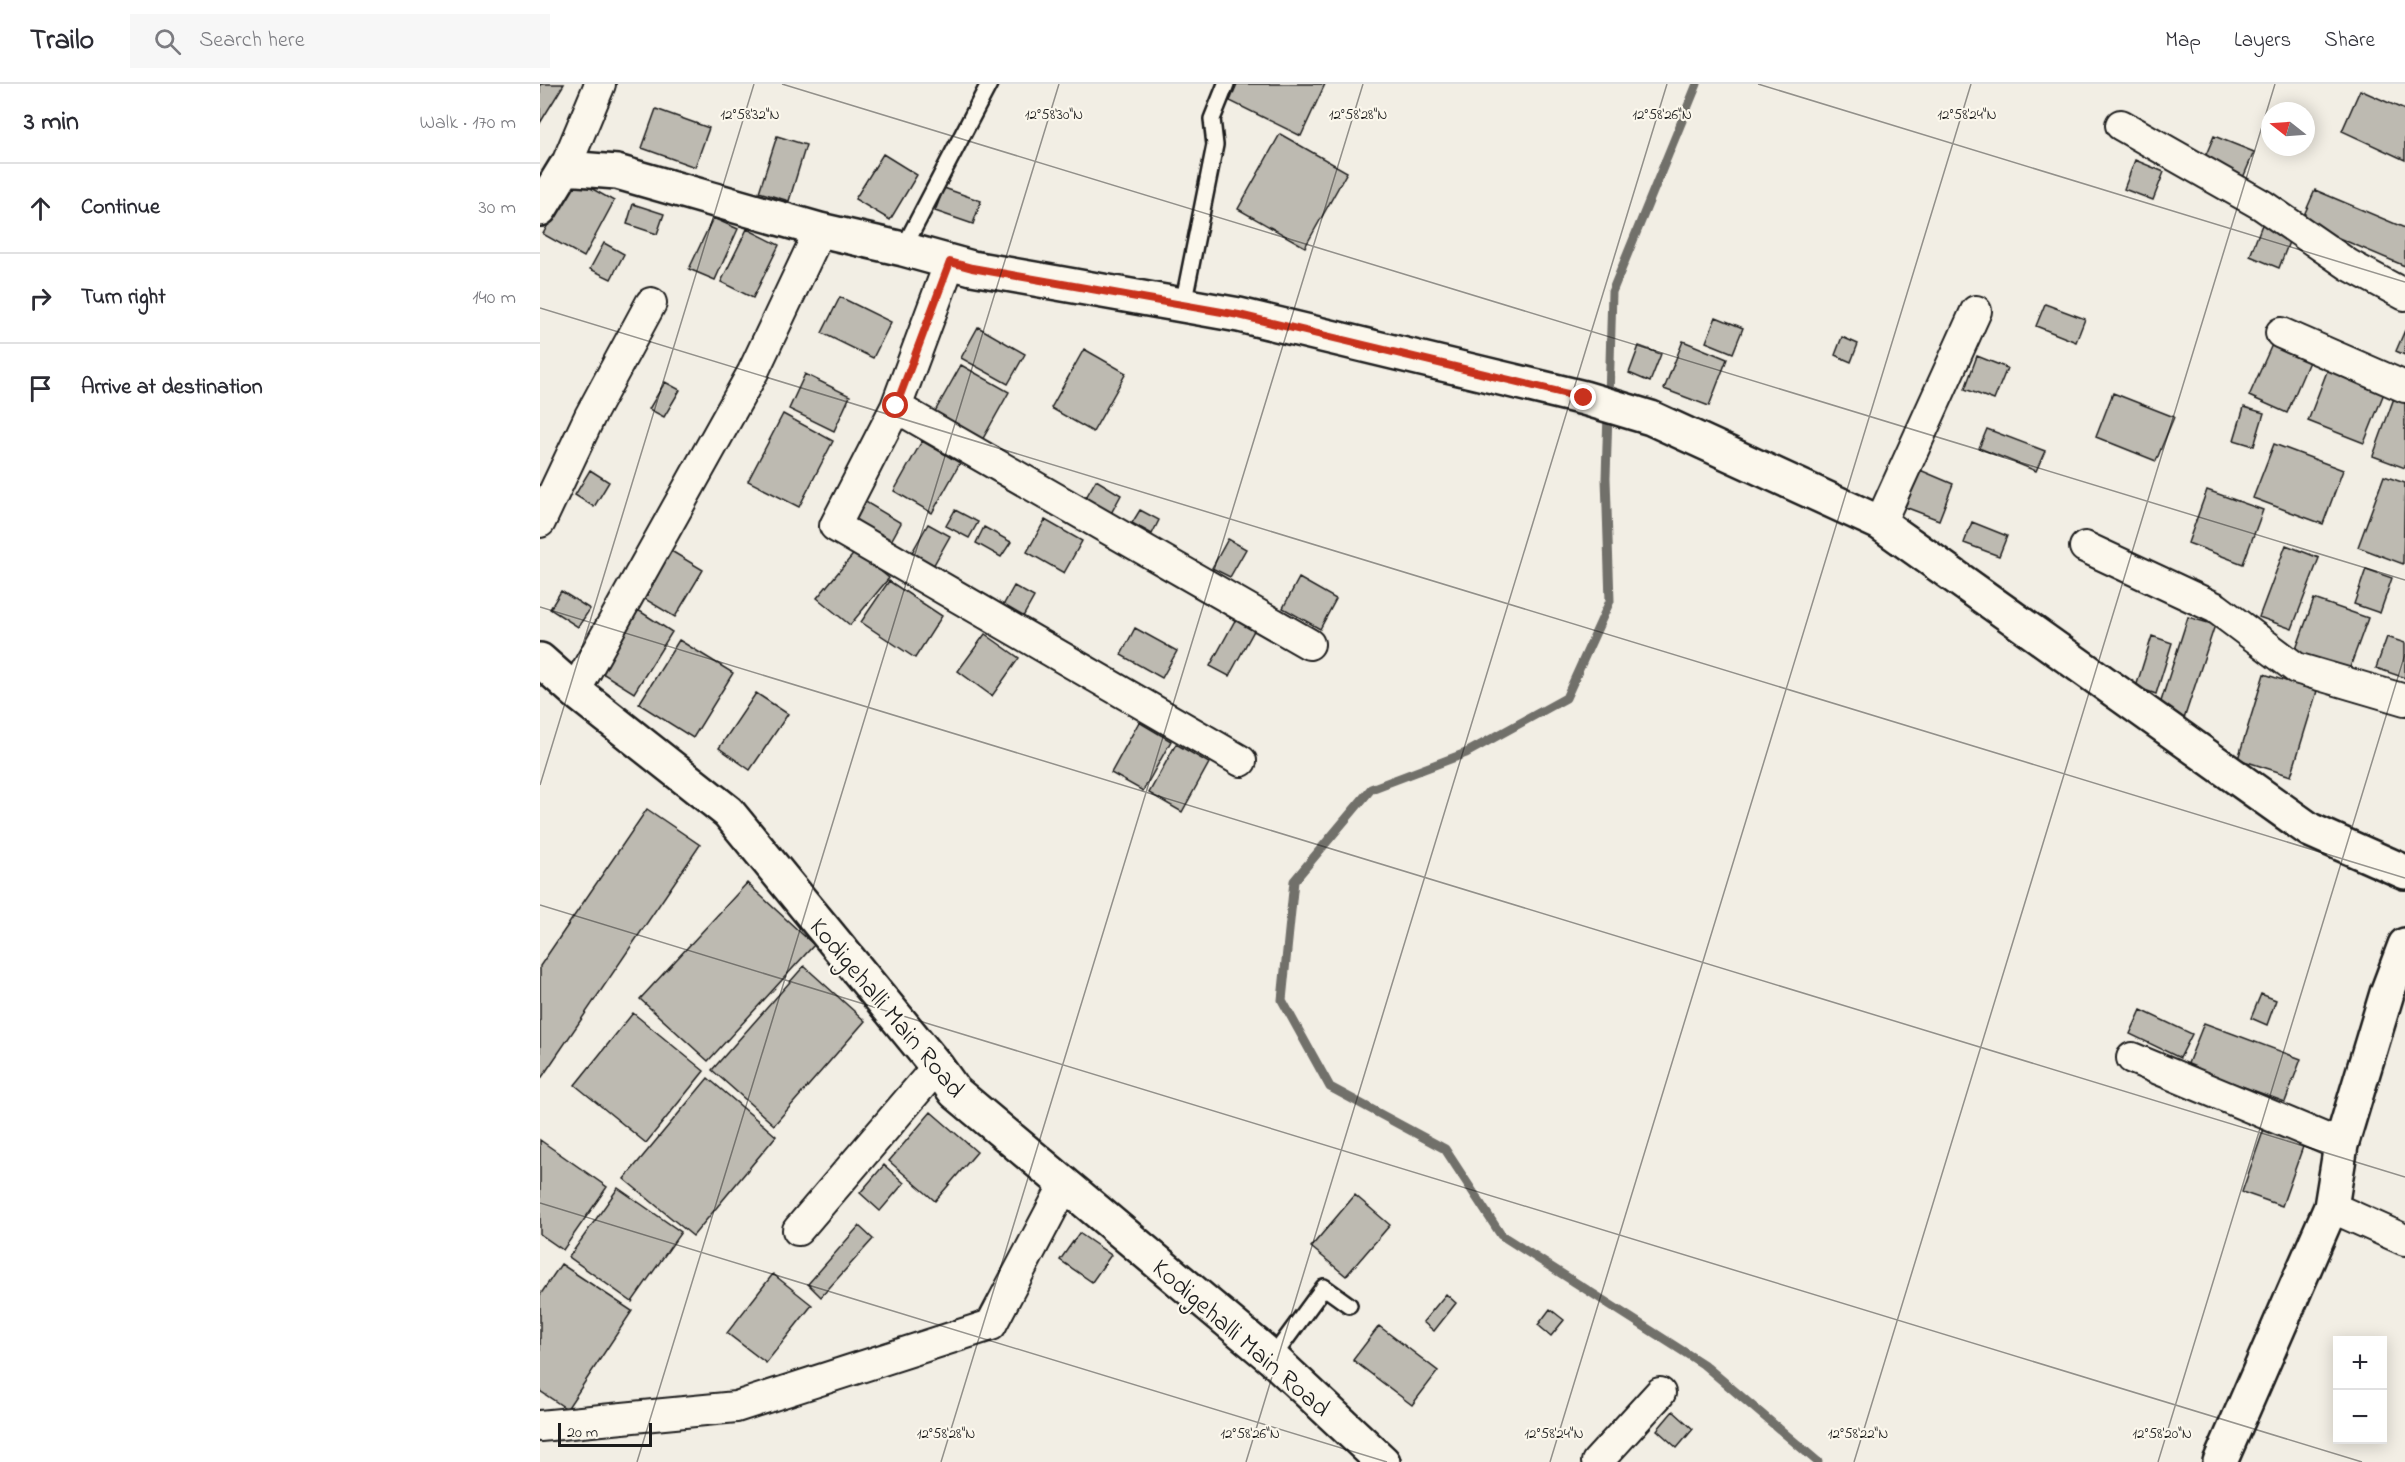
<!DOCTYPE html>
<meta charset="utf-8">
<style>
:root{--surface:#fff;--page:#f7f7f7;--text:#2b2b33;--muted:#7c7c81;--line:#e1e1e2}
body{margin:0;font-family:"Indie Flower",sans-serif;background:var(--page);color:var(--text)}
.controls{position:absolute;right:18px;bottom:18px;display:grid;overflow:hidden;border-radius:0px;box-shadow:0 3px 15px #0003}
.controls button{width:54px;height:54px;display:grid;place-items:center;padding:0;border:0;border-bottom:2px solid var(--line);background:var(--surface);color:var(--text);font:30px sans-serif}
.compass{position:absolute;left:1721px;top:18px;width:54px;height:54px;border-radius:50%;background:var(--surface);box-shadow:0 3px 15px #0003;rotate:287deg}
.scale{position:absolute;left:18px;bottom:15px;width:94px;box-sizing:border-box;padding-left:6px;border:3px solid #1c1c1c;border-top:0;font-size:16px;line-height:21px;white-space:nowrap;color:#1c1c1c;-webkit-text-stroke:4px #fbf7ec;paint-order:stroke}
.stop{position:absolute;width:18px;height:18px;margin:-14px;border:4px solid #c8321e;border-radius:50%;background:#fff}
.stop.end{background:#c8321e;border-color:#fff;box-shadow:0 2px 6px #0008}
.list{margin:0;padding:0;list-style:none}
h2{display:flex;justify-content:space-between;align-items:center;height:78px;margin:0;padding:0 24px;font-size:26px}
h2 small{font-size:20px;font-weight:400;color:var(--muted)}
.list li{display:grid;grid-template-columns:39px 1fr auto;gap:18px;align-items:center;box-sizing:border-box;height:90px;padding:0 24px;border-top:2px solid var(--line)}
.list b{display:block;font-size:22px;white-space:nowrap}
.list em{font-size:20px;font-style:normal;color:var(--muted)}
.icon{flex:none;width:33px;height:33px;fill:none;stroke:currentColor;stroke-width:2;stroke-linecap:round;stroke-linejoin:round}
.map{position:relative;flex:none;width:1865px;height:1378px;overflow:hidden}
header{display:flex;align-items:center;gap:36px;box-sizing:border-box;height:84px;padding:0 30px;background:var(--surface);border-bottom:2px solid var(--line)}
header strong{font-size:28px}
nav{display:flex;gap:33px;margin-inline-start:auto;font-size:21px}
.search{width:420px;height:54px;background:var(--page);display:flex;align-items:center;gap:15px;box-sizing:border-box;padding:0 21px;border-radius:0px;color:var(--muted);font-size:22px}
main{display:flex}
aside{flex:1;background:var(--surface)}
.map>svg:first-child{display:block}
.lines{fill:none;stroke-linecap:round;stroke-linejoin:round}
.stream{stroke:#716f6b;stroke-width:9}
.building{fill:#bdbab1;stroke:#1c1c1c;stroke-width:1.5}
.lane-casing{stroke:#1c1c1c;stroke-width:20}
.street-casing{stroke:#1c1c1c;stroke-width:34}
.secondary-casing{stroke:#1c1c1c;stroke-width:38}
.lane{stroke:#fbf7ec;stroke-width:15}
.street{stroke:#fbf7ec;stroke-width:30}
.secondary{stroke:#fbf7ec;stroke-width:33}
.route{stroke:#c8321e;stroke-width:8}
.ticks{fill:none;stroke:#1c1c1c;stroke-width:1.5;stroke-opacity:0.45}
.labels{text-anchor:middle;stroke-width:4.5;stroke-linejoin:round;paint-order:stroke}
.street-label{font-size:26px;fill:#1c1c1c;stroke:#fbf7ec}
.ticks-label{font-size:15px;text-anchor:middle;fill:#1c1c1c;stroke:#fbf7ec;stroke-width:4.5;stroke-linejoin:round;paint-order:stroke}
</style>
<header>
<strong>Trailo</strong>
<div class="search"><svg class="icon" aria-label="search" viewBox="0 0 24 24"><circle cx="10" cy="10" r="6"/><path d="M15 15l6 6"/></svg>Search here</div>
<nav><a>Map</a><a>Layers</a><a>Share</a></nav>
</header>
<main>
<aside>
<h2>3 min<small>Walk · 170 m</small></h2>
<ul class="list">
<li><svg class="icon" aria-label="ahead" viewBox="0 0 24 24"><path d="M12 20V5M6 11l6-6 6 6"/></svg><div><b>Continue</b></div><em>30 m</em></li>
<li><svg class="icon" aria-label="right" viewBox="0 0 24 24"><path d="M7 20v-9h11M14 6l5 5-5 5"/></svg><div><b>Turn right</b></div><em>140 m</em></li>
<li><svg class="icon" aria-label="arrive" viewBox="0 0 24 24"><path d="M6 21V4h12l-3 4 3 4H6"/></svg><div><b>Arrive at destination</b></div></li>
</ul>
</aside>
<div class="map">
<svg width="1865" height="1378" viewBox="0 0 1865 1378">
<rect width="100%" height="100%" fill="#f2eee4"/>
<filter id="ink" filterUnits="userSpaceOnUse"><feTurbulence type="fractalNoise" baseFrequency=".0167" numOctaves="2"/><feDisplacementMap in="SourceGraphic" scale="12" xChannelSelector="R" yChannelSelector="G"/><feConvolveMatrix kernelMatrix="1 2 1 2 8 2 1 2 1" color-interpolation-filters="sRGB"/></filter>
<g filter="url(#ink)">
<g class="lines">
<!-- stream -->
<path class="stream" d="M1069,314L1072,208L1157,0
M1068,328L1066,394L1070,517L1026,614L926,669L831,705L754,797L742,916L790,1003L905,1065L961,1151L1163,1280L1278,1378"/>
</g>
<!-- building -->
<path class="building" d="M0,0H24L0,39Z
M697,0H785L761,52L690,17Z
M1820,6L1865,26V76L1802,47Z
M116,25L169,44L155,83L102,64Z
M740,50L807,88L765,163L698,125Z
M237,52L266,61L249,117L219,108Z
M1674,52L1714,68L1702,96L1662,80Z
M343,70L377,91L350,136L315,115Z
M1595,76L1624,88L1613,116L1584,105Z
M33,94L74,117L44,173L3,150Z
M404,104L441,117L433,140L395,127Z
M1775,106L1865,144V182L1761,138Z
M93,120L124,130L117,150L87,140Z
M173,134L198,145L175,196L149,185Z
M1723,138L1752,150L1739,184L1710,172Z
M207,145L239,161L213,214L181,198Z
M64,159L84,170L71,195L50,185Z
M300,213L351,238L333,274L282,249Z
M1505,220L1545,235L1536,258L1496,242Z
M1176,233L1203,244L1193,269L1166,258Z
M438,243L485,270L468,300L421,274Z
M1865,246V271L1856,267Z
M1302,253L1318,260L1311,278L1295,271Z
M1734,256L1771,273L1747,329L1709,312Z
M1143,257L1187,275L1169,322L1124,305Z
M1099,262L1121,270L1110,298L1089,289Z
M544,265L586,289L553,348L511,324Z
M1437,272L1467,284L1454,316L1425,305Z
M1791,277L1848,299L1824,359L1768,337Z
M421,281L469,308L441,358L393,331Z
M265,290L310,312L294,347L249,325Z
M125,298L140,306L124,333L109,325Z
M1573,309L1634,333L1616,377L1556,353Z
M1854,314L1865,318V384L1833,372Z
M1704,323L1724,329L1714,362L1694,356Z
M243,330L293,357L259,423L208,397Z
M1447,345L1505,367L1496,387L1439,364Z
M382,357L420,379L392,429L354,407Z
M1734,360L1803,386L1783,440L1713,414Z
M50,386L69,398L54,423L35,411Z
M1380,386L1413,400L1399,436L1365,423Z
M1844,392L1865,399L1863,480L1818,463Z
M556,396L581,411L569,433L543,419Z
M1667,406L1723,426L1703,480L1648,459Z
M319,414L361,439L350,459L307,434Z
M415,426L438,438L429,454L406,442Z
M600,426L619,436L612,450L592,439Z
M505,436L542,457L524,489L487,468Z
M1432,438L1467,452L1459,472L1424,459Z
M388,440L410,452L392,484L370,472Z
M444,443L471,458L461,473L436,459Z
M688,455L706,465L690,493L672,484Z
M1746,461L1779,474L1752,545L1719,533Z
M128,465L163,486L135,533L100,512Z
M316,467L349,494L310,541L277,514Z
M1826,485L1852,494L1840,529L1814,520Z
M759,494L796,515L780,545L743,524Z
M349,497L402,532L375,574L321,538Z
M474,502L494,513L480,538L460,527Z
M21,507L50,525L38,543L10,525Z
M1774,515L1828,534L1809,586L1755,568Z
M98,526L132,548L94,609L59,587Z
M698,531L717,541L689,592L670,582Z
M1648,533L1675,541L1642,641L1616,633Z
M595,544L637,567L622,594L581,571Z
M445,550L479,574L452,612L418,587Z
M1612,552L1632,559L1616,610L1596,603Z
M1847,553L1865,559V594L1836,584Z
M139,556L193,589L153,654L99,620Z
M1724,590L1777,607L1751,692L1698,675Z
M216,609L248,630L210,686L179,664Z
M599,638L631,657L603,707L571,689Z
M636,660L669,679L642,728L609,709Z
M107,725L160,761L0,996V882Z
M207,799L274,861L168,977L100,915Z
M264,882L325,937L234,1041L172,986Z
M1721,910L1736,916L1727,941L1711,934Z
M1601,926L1652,950L1640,974L1590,950Z
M93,929L164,987L106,1059L35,1001Z
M1664,939L1761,975L1745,1018L1647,982Z
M168,994L236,1052L153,1152L84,1095Z
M391,1028L437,1068L395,1117L349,1077Z
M1725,1042L1765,1057L1742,1122L1702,1108Z
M0,1056L67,1103L23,1166L0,1150Z
M344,1081L364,1099L340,1127L320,1109Z
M78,1104L141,1148L92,1218L29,1173Z
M815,1111L850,1141L806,1192L771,1163Z
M319,1142L333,1155L281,1213L268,1200Z
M539,1149L571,1171L552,1198L520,1176Z
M21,1180L92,1227L27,1325L0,1307V1211Z
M233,1190L272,1221L226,1279L187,1249Z
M906,1210L916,1219L894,1247L883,1238Z
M1010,1225L1024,1236L1011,1252L998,1241Z
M839,1242L898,1287L872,1321L813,1276Z
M1133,1327L1153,1345L1137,1364L1117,1346Z"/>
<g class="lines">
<!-- lane casing -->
<g class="lane-casing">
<path id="lane" d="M363,165L449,0
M643,221L675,61L672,35L686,0
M732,1274L784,1203L809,1221"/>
</g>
<!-- street casing -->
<g class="street-casing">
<path id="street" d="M1581,41L1722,121L1809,181L1865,211
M25,84L60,0
M410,178L356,323L295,442L701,677
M1741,249L1865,303
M356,323L769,560
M0,438L50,332L111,219
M1340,439L1436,227
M1545,463L1676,524L1756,584L1865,616
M35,607L213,288L280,146
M1592,974L1801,1061
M1791,1123L1865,1156
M258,1146L397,983
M0,1342L196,1323L451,1241L524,1102
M1057,1378L1120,1309"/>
</g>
<!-- secondary casing -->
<g class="secondary-casing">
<path id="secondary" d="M0,125L25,84L77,88L280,146L363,165L432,184L699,231L1044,314L1111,334L1340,439L1770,746L1865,788
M0,576L35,607L188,728L397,983L415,1008L732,1274L843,1378
M1680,1378L1791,1123L1801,1061L1847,909L1865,861"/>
</g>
<!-- lane -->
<use href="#lane" class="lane"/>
<!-- street -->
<use href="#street" class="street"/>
<!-- secondary -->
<use href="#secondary" class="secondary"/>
</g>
</g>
<g class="lines" filter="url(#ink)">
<!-- route -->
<path class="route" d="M356,322L410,178L432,184L699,231L1044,314"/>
</g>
<!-- ticks -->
<path class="ticks" d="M242,0L1865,496M1218,0L1865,198M0,224L1865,794M0,523L1865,1093M0,701L214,0M0,821L1822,1378M0,1119L847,1378M97,1378L519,0M401,1378L823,0M706,1378L1127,0M1010,1378L1431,0M1314,1378L1735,0M1618,1378L1865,570"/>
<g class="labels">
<!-- street labels -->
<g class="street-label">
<text transform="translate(348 923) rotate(50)" y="9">Kodigehalli Main Road</text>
<text transform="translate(702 1253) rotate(41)" y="9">Kodigehalli Main Road</text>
</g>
</g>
<g class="ticks-label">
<text x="210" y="35">12°58'32"N</text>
<text x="514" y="35">12°58'30"N</text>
<text x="818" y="35">12°58'28"N</text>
<text x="1122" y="35">12°58'26"N</text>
<text x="1427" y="35">12°58'24"N</text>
<text x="406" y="1354">12°58'28"N</text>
<text x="710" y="1354">12°58'26"N</text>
<text x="1014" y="1354">12°58'24"N</text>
<text x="1318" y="1354">12°58'22"N</text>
<text x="1622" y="1354">12°58'20"N</text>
</g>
</svg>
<div class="controls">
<button>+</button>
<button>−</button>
</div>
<svg class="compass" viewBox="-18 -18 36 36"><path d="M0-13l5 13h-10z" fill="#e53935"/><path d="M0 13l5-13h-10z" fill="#7c7c81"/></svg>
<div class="scale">20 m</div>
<div class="stop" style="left:356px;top:322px"></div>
<div class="stop end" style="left:1044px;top:314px"></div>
</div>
</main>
